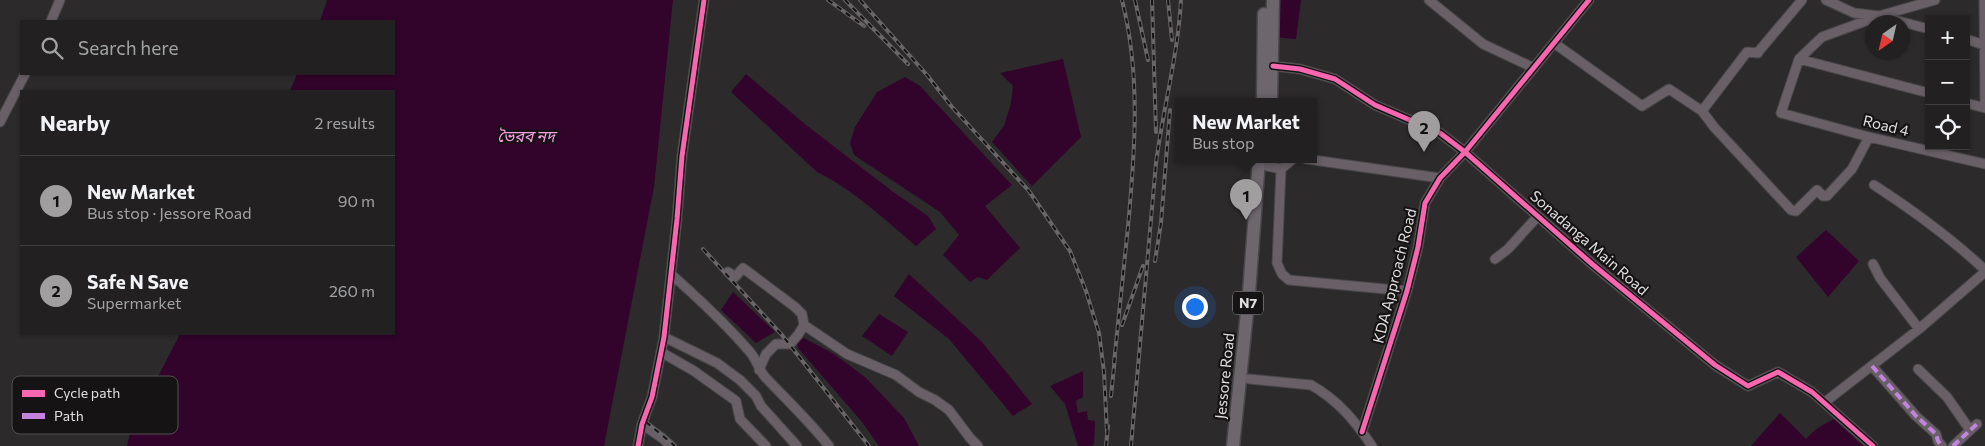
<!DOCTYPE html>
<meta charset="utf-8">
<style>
:root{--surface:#222021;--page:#2e2d2e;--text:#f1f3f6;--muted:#a2a3a5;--line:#3f3e3f;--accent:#a19ea0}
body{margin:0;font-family:Commissioner,"Noto Sans Bengali",sans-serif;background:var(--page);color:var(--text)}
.controls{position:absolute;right:15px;top:15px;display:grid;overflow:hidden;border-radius:0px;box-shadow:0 1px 4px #0004}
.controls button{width:45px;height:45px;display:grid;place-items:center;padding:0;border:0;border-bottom:1px solid var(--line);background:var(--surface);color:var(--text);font:25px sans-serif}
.compass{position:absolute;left:1865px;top:15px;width:45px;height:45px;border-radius:50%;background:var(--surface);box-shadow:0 1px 4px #0004;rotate:214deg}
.you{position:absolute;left:1194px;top:306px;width:18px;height:18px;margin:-12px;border:4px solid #fff;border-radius:50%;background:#1a73e8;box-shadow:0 0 0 8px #1a73e833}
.badge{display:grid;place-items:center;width:32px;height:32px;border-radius:50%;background:var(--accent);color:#111;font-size:16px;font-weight:700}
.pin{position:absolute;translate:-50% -41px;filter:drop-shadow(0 1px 2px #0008)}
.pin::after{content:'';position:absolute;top:26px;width:18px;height:15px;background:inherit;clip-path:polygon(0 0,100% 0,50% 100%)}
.popup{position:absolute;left:1175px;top:98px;width:142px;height:65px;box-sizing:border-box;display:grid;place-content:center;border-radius:0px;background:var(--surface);filter:drop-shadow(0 1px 4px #0005);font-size:16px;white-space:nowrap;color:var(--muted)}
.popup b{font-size:19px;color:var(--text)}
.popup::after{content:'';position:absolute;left:50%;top:100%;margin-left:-10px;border:10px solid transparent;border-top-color:var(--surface)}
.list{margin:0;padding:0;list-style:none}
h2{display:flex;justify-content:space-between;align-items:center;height:65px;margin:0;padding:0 20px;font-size:21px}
h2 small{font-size:16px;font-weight:400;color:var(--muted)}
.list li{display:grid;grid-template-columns:32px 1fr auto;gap:15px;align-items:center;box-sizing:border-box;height:90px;padding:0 20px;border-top:1px solid var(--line)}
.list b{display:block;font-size:19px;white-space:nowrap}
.list p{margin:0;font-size:16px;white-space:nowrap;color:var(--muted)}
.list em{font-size:16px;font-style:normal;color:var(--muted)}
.icon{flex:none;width:28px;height:28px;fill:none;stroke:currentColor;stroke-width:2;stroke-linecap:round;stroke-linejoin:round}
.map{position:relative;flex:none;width:1985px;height:446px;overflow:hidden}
.search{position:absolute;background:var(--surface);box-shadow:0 1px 4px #0004;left:20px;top:20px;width:375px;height:55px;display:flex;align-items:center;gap:12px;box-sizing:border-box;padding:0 18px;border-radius:0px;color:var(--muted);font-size:19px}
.panel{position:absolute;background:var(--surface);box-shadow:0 1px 4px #0004;left:20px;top:90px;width:375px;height:245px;border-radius:0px}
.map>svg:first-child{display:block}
.water{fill:#32042b}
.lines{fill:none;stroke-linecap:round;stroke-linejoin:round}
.minor-casing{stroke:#494749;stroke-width:11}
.highway-casing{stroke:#494749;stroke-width:15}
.minor{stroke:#686066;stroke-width:9}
.highway{stroke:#6e666d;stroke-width:12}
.rail-casing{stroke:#696668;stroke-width:4}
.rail{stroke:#151314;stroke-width:2;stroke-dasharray:5.5;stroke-linecap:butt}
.quiet{stroke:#c483df;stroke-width:4;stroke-dasharray:8 4;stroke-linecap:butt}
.cycleway-casing{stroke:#151314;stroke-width:8}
.cycleway{stroke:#f766af;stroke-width:5}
.labels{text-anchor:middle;stroke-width:4.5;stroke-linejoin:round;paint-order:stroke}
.shield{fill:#151314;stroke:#a3a0a2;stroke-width:1}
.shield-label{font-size:14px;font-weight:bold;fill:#e0dddf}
.street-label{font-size:15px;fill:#e0dddf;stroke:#151314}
.water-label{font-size:16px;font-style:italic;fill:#f69fe2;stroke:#151314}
.key{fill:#151314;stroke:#525051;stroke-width:1}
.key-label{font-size:14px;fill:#e0dddf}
</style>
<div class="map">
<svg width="1985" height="446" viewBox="0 0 1985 446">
<rect width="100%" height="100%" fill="#2d2a2c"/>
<!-- water -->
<path class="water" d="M327,0H673L654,187L604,446H127L131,429L180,334H394V91H290L297,74H394V21H320Z
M1273,0H1301L1296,39L1273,37Z
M1063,59L1081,137L1032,186L992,142L1004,126L1011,103L1013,86L1000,73Z
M746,74L806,125L892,191L928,216L936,229L916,246C885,220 854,190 817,172L731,92Z
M905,77L920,86L1012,185L985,206L1020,248L987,280L978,277L970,282L943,255L959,235L940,212L854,155L850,143L855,127L877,92Z
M1826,230L1859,261L1828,297L1796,257Z
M909,274L982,342L1032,404L1013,416L949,339L894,296Z
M733,292L775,332L756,343L721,310Z
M879,314L908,332L892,356L862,336Z
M802,337L834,354L865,377L904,418L919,446H879L862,422L798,348L797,343Z
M1083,371V397L1076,401L1078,413L1087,411L1088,420L1095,421L1094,444L1092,446H1078L1065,404L1050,386Z
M1780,413L1806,439C1815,429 1822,425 1834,419L1863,446H1751Z"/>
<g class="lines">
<!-- minor casing -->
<g class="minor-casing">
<path id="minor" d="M1429,0L1483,44L1534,68
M1826,0L1854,13L1879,16L1929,29
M1935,0L1879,16L1822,37L1799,59L1781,113L1869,137L1985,164
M1984,0L1985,108
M51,21L60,0
M1966,39L1984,45
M1554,43L1642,106L1669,89L1702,111L1714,127L1791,210L1796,211L1817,190L1823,196H1827L1852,169L1869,137
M1799,59L1929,93
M1273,66L1300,69L1335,79L1375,105L1440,133L1465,152L1592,264L1715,365L1748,386L1778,372L1812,392L1873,446
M1966,103L1985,108
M1702,111L1747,52L1758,53L1759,51L1802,0
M0,122L25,74
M1293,159L1281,169L1277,263L1282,274L1289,280L1407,291
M1306,159L1440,178
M1267,166L1281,169
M1874,185C1914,211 1951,238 1985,270
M1495,259L1508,249L1538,216
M1873,264L1880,278L1919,329
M728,272L735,277L743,268L795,307L802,314L804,325L847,354L896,375L919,392L935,400L949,410L970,438L978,446
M671,274C699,299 726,324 750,352C757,360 759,371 766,378C787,400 810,422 829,446
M664,337L717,363L740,380L756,396L761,406L797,446
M661,352L694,371L736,401L740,419L766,446
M1872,366L1916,416L1936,434L1938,441L1942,446
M1918,369L1947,397L1970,430
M759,370L766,354L776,344H790L798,335L804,325
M1249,379L1311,385C1338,400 1355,421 1372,446
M1825,402L1919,329L1985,272
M642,424L662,438L671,446
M1362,432L1407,291L1418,247L1425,203L1440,178L1465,152L1589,0
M638,446L642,424L652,397L664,337L677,219L682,156L704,0
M1953,446L1977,424"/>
</g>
<!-- highway casing -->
<g class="highway-casing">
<path id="highway" d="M1263,99L1264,14
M1271,101L1273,0
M1233,446L1249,293L1259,159"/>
</g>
<!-- minor -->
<use href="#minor" class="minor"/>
<!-- highway -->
<use href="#highway" class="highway"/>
<!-- rail casing -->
<g class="rail-casing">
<path id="rail" d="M828,0L864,26
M845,0L908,64
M860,0L927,75L952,107L1029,191L1070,251L1086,291L1099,333L1104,372L1107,433
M1135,0L1148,60
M1152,0L1156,132
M1168,0L1172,40
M703,249L782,335L869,446
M1155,261L1161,223L1170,110
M1122,325L1143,266
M1114,363C1119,317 1123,272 1128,227C1135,150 1141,75 1122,0
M1111,396L1115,357
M646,422L675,446
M1106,446L1108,426
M1131,446L1156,163C1163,109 1178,55 1181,0"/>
</g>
<!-- rail -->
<use href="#rail" class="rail"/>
<!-- quiet -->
<path class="quiet" d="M1872,366L1916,416L1936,434L1938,441L1942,446
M1953,446L1977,424"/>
<!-- cycleway casing -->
<g class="cycleway-casing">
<path id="cycleway" d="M1273,66L1300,69L1335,79L1375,105L1440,133L1465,152L1592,264L1715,365L1748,386L1778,372L1812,392L1873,446
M1362,432L1407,291L1418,247L1425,203L1440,178L1465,152L1589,0
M638,446L642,424L652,397L664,337L677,219L682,156L704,0"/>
</g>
<!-- cycleway -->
<use href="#cycleway" class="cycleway"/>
</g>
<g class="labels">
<!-- shield labels -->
<rect class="shield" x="1233" y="291.5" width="30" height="23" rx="4"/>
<g class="shield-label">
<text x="1248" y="308">N7</text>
</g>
<!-- street labels -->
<g class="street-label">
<text transform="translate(1886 126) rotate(14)" y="5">Road 4</text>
<text transform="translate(1589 243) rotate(41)" y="5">Sonadanga Main Road</text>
<text transform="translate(1395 276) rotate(-76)" y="5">KDA Approach Road</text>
<text transform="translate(1225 376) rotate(-84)" y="5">Jessore Road</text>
</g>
<!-- water labels -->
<g class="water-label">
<text x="526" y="142">ভৈরব নদ</text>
</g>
</g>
<!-- legend -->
<rect x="12" y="376" width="166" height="58" rx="8" class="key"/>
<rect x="22" y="390" width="23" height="7" fill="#f766af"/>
<rect x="22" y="413" width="23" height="6" fill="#c483df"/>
<g class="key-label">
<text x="54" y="398">Cycle path</text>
<text x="54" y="421">Path</text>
</g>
</svg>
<div class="controls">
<button>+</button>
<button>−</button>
<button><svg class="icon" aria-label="locate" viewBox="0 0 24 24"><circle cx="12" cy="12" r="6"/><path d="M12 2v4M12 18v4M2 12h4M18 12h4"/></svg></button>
</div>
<svg class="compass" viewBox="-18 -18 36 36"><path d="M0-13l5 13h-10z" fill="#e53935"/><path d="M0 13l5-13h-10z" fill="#a2a3a5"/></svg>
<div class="you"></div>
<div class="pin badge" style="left:1246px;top:220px">1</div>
<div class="popup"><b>New Market</b>Bus stop</div>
<div class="pin badge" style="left:1424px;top:152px">2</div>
<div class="search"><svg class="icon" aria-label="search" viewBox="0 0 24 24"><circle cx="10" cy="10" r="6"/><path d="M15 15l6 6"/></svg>Search here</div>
<section class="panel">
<h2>Nearby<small>2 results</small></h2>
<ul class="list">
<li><span class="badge">1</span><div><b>New Market</b><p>Bus stop · Jessore Road</p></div><em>90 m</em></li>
<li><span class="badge">2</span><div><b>Safe N Save</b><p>Supermarket</p></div><em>260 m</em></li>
</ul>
</section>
</div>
